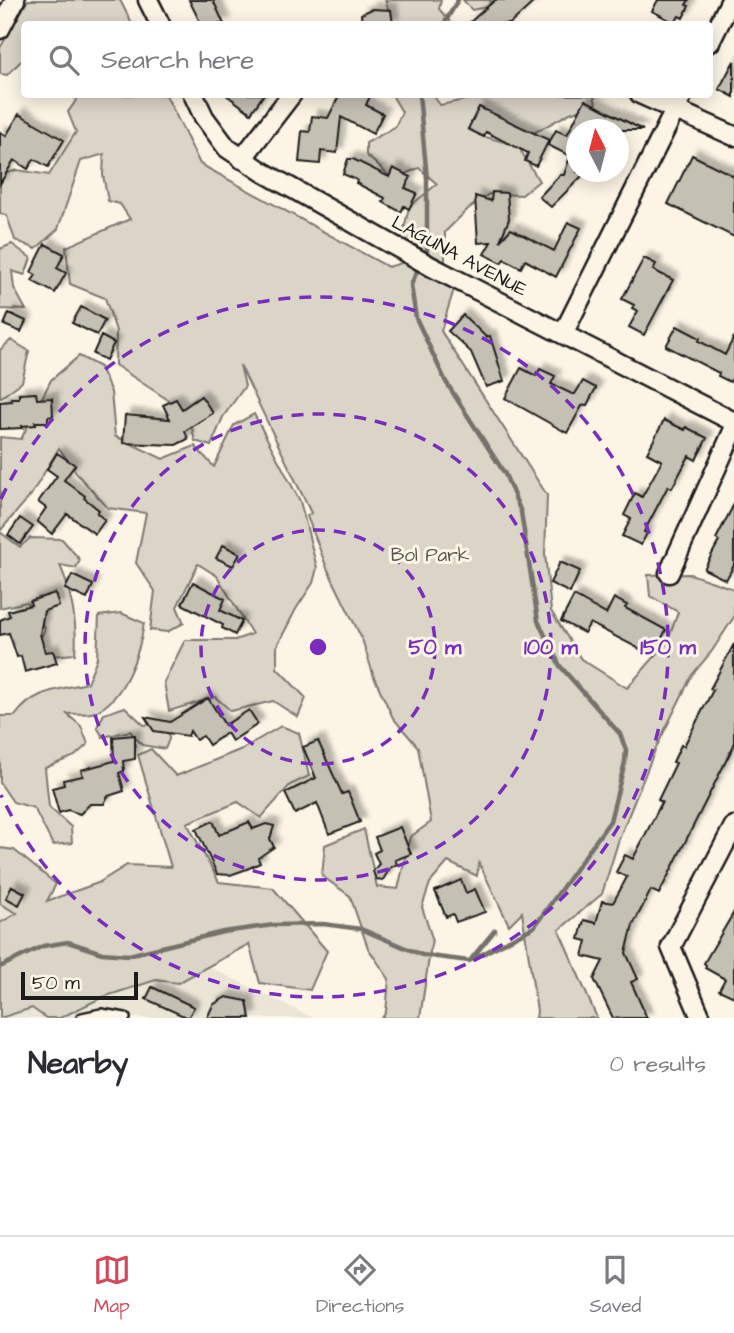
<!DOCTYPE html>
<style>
:root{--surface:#fff;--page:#f7f7f7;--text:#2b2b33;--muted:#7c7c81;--line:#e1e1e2;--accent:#d1495b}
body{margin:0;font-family:"Architects Daughter",sans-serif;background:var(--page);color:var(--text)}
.compass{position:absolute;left:566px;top:119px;width:63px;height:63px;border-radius:50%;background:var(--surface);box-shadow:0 4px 18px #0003;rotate:354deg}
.scale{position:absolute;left:21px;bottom:18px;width:117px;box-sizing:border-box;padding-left:7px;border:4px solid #1c1c1c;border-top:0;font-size:19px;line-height:24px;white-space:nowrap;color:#1c1c1c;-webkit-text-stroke:5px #fcf5e5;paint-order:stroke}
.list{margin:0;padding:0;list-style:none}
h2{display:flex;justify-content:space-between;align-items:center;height:91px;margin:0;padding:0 28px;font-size:30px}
h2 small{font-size:23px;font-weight:400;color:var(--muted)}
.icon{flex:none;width:38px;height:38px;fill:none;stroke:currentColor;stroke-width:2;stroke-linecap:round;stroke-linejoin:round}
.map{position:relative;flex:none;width:734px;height:1018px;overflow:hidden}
.search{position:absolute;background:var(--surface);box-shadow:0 4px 18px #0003;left:21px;right:21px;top:21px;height:77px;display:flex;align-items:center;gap:18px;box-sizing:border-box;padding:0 24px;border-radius:7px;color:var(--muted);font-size:26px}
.sheet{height:217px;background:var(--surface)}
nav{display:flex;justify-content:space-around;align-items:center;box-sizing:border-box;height:98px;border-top:2px solid var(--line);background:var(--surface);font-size:19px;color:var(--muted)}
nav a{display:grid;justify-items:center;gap:4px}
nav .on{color:var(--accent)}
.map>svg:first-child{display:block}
.built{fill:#ebe5d6}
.green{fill:#dbd5c8;stroke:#7c7872;stroke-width:2}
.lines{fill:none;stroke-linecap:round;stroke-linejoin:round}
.stream{stroke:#75726c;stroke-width:4.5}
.building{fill:#c4c0b3;stroke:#1c1c1c;stroke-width:2;filter:url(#shadow)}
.service-casing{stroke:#1c1c1c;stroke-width:14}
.minor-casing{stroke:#1c1c1c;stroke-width:23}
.service{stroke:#fcf5e5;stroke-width:9}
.minor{stroke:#fcf5e5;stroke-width:18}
.ring{fill:none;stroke:#7b2cbf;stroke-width:3.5;stroke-dasharray:12 9}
.labels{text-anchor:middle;stroke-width:6;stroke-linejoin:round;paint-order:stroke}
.street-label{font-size:19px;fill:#1c1c1c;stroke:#fcf5e5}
.park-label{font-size:19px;fill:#555450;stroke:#fcf5e5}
.centre{fill:#7b2cbf;stroke:#fcf5e5;stroke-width:3.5}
.ring-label{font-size:21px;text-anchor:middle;font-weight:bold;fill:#7b2cbf;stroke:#fcf5e5;stroke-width:6;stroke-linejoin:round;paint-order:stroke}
</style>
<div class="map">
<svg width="734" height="1018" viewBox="0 0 734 1018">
<defs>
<filter id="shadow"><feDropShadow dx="6" dy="-6" stdDeviation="2" flood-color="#0004"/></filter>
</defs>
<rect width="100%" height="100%" fill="#fcf5e5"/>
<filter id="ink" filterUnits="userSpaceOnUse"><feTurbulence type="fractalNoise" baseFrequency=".0143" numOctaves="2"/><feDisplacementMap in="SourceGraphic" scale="14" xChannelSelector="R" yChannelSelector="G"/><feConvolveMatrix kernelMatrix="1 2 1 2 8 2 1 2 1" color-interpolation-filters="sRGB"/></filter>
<g filter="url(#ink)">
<!-- built -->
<path class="built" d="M0,871L162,949L177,951L313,1018H0Z"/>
<!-- green -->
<path class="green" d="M28,0H120L132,24H24V58L7,75L0,74V48Z
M385,0H441L439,9L452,24H373L391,17Z
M463,0H491L488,7L472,10Z
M80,95H166L200,164L388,267L412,260L455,286L441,331L547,495L545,554L551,611L581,659L627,688L667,643L678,612L650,596L648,575L690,574L734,589V617L712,651L692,675L655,750L619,839L602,894L559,930L597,1018H536L537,1011L522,912L509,925L479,863L477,876L448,862L430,883L422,907L432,938L420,1018H382L386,1012L389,979L368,948L350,896L322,876L325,845L364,829L377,887L398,889L410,837L431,822L418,747L393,718L374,677L362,639L327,568L307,516L311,513L240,365L245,386L223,417L211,446L195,441L188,413L115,365L116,331L105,298L70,284L66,247L130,219L120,204L108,201L103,175L104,154L81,161L58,229L36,249L15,240L7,216L0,213V175L17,170L49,175L76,132L68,112Z
M392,95H433L440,105L491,95H594L596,104L570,113L532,134L483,120L479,135L518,146L539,181L522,195L489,194L468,209L445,232V262L402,238L409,207L437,184L419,168L393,179L366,155V143L395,127L402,112Z
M12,244L31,258L25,275L12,271L14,288L26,310L0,309V249Z
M11,340L29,351L22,382L0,398V350Z
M79,356L100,367L111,392L115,436L163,459L195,446L214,467L234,425L254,414L300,501L317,568L313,583L296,609L277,646V668L306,698L298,717L273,701L231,711L215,697L169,711L164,682L185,640H235L252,634L217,576L198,564L177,607L184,623L167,632L150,630L155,591L136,563L146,513L108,508L77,474L59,448L31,495L0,531V437L21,439L51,380Z
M0,532L20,547L30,538L62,539L80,560L76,568L60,565C71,591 78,625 75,654L52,656L38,645L45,628L26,602L0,608Z
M121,613L144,623C140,652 124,700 95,712C87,715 76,713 67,714L81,726L88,744L75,756L45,768L49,807L71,827L72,843L53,845L34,808L13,802L0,783V716H15C34,690 57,690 87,683L97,658L99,616Z
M125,707L144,725L155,724L168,728L169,739L165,749L142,745L130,731L103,737L97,727L104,714Z
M281,726L299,733L309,776L290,785L261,818L238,802L187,823L219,882L273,888L327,951L310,990L260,983L249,944L178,983L156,980L103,997L60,1018H46L32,1008L0,1018V923L17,913L0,904V848L14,850L56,884L47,901L98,883L127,865L171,867L138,755L151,749L176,776L242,749Z"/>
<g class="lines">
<!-- stream -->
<path class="stream" d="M444,24L458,0
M419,94L427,179V250L424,256
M472,958L495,930
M0,967L43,946L68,942L102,953L129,955L223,932L274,925L323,924L361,929L422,955L469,961L534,927L610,821L625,762L626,750L620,734L560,666L538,621L521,512L505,474L446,382L416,318L411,285L420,264"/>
</g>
<!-- building -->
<path class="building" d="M189,0H213L224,24H201Z
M495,0H536L510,24H468Z
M658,0H689L686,5L689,6L683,18L679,16L675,23L652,11Z
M372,9L391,10L393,24H362L361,14Z
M734,61V97L719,89Z
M225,94H264L251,113Z
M340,94H371L366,105L383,114L373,134L341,117L337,153L321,151L320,164L299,162L302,131L310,132L312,116L328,118Z
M585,100L643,130H577V172H586L551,207L539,197L560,175H564L570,156L548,145L556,130L567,135Z
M479,107L549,140L536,166L525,161L528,153L486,132L484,137L468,129Z
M19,114L64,140L48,167L34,159L28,169L14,160L0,184V132L6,136Z
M692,155L734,176V237L668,204Z
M348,159H353L389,177L393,168L411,177L405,188L417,193L409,209L404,206L401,212L383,202L385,198L356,183L357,180L343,174Z
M492,192L507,193L509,219L500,241L511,229L554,251L568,222L581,228L556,277L525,260L521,268L504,259L501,263L484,254L491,242L478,243L475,196L491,201Z
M45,244L64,254L57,268L66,273L55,293L32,281L36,275L31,272Z
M644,258L656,264L653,270L673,280L644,335L629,327L638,311L632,308L634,305L622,299Z
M81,307L105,320L97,335L72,323Z
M9,313L26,321L21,332L4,325Z
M463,315L486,337L490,336L504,381L486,387L471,352L448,331Z
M677,326L700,338L699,341L725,355L734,337V375L730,382L718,376L719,373L666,346Z
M101,336L114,343L106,360L93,354Z
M521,368L536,376L540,369L555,376L551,384L572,394H575L583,381L596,388L587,405L582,406L567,433L505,398Z
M36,393L37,399L52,398L53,416L48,417V422H35L36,425L22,426L23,428L0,429V402L12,401L11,398H19V394Z
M201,396L213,413L185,431L188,439L176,445L123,443L125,415L170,419L163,405L176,399L182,409Z
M664,420L685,430L686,427L707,438L696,460L689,456L672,488L668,486L644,532L647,533L641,545L622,536L631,519L624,515L635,493L642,497L662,461L647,453Z
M57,453L75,465L64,480L85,496L84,498L99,510L97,513L105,520L95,534L67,514L52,534L37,521L46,508L38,502L57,476L47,469Z
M734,504V565L726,580L704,569L719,541L716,539Z
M20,518L33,527L20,544L8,535Z
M223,545L240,554L233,566L216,558Z
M560,562L580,571L570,593L550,583Z
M72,575L93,585L87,599L65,589Z
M193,582L225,599L220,610L242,621L235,635L222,628L223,625L182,604Z
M55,593L59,606L44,611L40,634L45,652L53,651L57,663L25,672L21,656L17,657L9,633L0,635V620L10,616L8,611L31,605L30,601Z
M574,596L606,614L614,598L627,605L625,608L666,630L653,656L590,623L584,633L561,621Z
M734,644V745L659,894L651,890L633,925L626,953L638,979L631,982L647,1018H613L594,979L603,961L583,956L587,941L579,939L584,920L596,923L602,901L613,903L627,877L616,872L625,855L633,859L662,802L658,800L676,763L673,762L681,745L684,746L713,690L710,689Z
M208,698L225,725L249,710L258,724L232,741L227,733L209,745L203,736L196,740L190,731L188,736L154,731L145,717L170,722Z
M135,735V759L123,761L124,771L119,773L124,791L108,796L104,804H90L80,814L68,810L59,813L52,788L64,785L63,780L83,776L81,770L114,761L113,737Z
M318,741L342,794L348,792L360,822L329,834L317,803L295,814L285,793L316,778L303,747Z
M213,821L219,835L249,822L253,829L266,824L274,826L270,839L274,847L258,858L260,863L247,869L230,875L217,874L196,829Z
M400,827L411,854L395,860L397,864L390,868L383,880L376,879L373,871L379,864L374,853L380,850L375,837Z
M461,880L466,893L475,889L485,912L456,922L453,914L446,917L435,891Z
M12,886L25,893L19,905L6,898Z
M734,912V997L719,990L725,979L705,968L706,965L704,963Z
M152,987L194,1007L188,1018L146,999Z
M226,997L247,1001L250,1018H207L213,1005Z"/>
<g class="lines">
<!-- service casing -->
<g class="service-casing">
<path id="service" d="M82,1018L101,1014L125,1018"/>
</g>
<!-- minor casing -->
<g class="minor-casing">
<path id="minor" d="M148,0L160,24
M0,29L15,0
M710,42L731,0
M193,94L204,117L227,148L263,172L432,267L734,422
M640,94L734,136
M242,159L292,94
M564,332L683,94
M669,573L734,429
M701,1018L671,947L734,826"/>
</g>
<!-- service -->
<use href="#service" class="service"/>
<!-- minor -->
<use href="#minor" class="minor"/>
</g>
</g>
<!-- distance rings -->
<g class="ring">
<circle cx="318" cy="647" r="117"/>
<circle cx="318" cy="647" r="233"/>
<path d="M1 499A350 350 0 1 1 1 795"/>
</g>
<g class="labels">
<!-- street labels -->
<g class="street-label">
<text transform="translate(460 255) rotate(28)" y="7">LAGUNA AVENUE</text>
</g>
<!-- park labels -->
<g class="park-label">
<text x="430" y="561">Bol Park</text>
</g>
</g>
<circle cx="318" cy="647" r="10" class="centre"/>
<g class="ring-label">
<text x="435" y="654">50 m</text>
<text x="551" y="654">100 m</text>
<text x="668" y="654">150 m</text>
</g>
</svg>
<svg class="compass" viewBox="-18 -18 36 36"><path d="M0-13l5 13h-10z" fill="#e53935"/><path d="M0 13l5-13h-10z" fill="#7c7c81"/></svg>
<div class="scale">50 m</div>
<div class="search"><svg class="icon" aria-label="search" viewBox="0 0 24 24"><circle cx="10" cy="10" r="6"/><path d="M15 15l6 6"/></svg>Search here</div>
</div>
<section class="sheet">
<h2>Nearby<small>0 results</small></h2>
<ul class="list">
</ul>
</section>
<nav>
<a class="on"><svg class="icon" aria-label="map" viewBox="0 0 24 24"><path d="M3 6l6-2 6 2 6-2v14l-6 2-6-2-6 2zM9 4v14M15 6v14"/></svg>Map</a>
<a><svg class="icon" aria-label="directions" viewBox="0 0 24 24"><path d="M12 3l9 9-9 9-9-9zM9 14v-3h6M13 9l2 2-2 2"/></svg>Directions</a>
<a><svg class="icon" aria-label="saved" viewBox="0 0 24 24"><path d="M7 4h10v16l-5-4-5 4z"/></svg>Saved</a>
</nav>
